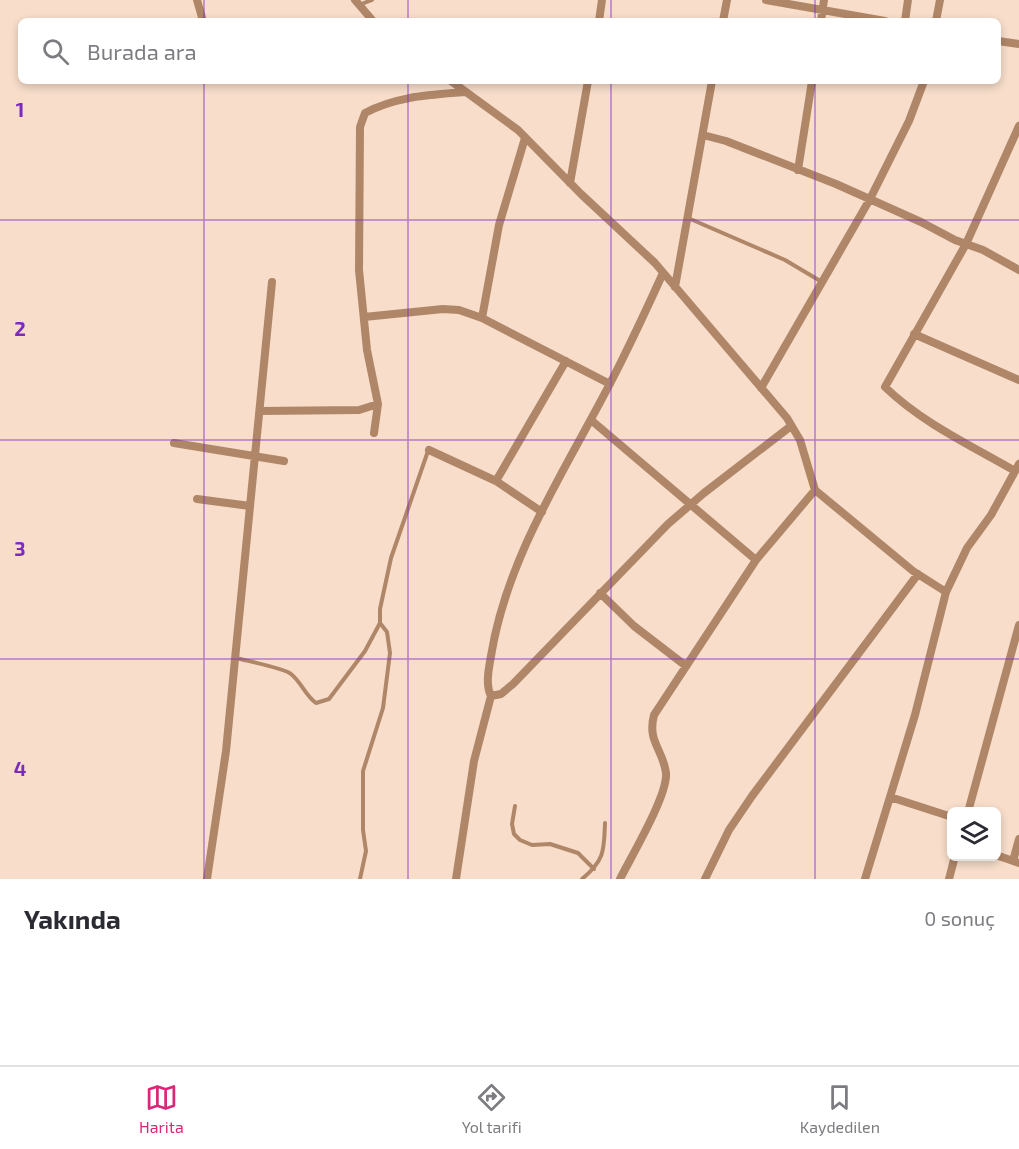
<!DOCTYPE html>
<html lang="tr">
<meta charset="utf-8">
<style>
:root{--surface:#fff;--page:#f2f2f3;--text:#2b2b33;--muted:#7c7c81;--line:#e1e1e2;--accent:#db2777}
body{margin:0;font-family:"Exo 2",sans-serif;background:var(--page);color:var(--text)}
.controls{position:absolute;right:18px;bottom:18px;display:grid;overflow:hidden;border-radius:9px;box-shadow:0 3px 9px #0003}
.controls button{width:54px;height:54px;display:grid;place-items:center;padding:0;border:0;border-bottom:2px solid var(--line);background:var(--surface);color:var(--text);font:30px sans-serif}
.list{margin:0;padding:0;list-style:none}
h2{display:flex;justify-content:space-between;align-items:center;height:78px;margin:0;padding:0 24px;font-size:26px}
h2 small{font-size:20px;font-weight:400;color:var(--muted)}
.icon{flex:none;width:33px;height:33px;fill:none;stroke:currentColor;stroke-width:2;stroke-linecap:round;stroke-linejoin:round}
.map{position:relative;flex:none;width:1019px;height:879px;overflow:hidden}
.search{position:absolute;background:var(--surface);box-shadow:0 3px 9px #0003;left:18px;right:18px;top:18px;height:66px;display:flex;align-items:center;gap:15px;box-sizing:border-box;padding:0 21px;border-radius:9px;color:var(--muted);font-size:22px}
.sheet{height:186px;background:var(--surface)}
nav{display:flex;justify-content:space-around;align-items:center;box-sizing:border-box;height:84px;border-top:2px solid var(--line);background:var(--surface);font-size:16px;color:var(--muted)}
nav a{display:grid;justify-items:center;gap:3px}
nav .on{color:var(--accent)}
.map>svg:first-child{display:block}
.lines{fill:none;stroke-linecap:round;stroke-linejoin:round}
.service{stroke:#b08668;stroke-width:4}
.minor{stroke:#b08668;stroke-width:8}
.grid{fill:none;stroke:#7b2cbf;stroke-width:1.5;stroke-opacity:0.55}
.grid-label{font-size:20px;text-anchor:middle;font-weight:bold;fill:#7b2cbf;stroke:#f7ddca;stroke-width:4.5;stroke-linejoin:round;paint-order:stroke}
</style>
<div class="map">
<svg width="1019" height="879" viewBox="0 0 1019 879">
<rect width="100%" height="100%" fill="#f7ddca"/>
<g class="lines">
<!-- service -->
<path class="service" d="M359,5L372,0
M688,218L785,260L822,282
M236,658C247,661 284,668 291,674C302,683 305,695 316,703L329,699L365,651L380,623
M515,806L512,824L514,834L520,840L532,845L550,844L578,853L594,869
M360,879L366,851L363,830V771L383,708L390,653L387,632L380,623V609L391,558L428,451
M582,879C605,860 604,850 605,823"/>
<!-- minor -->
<path class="minor" d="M197,0L203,21
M355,0L373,21
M766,0L885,21
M599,21L602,0
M723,21L727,0
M821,21L824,0
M905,21L908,0
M936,21L940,0
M998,41L1019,44
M451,81L518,130L581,194L655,263L787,418L800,440L815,490L913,571L946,592
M703,135L726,141L836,184L921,222L955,240L983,250L1019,270
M798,170L812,81
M570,183L588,81
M675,287L712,81
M364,317L443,309L459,310L482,318L610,384
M482,318L499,225L525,138
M914,334L1019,380
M761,388L870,199L909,121L924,81
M260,411L359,410L378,404
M591,420L756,560
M374,433L378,404L367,350L359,270L360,127L365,113C397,96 430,95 466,92
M174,443L284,461
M429,450L496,481L542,512
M1015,471C972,446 922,423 885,387L966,244L1019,126
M496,481L566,361
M197,499L250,506
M600,593L634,626L686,666
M491,696L501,694L513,684L668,524L704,493L791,426
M890,797L952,817
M968,812L1019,625
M996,855L1019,863
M1013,861L1019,839
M207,879L226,751L272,282
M456,879L474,761L491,696C485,684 489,668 491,656C508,550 573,459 620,364C635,334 649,304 663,273
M620,879C631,857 668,795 666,773C663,749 647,742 654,715L756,560L815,490
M705,879L729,830L752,796L918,574
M865,879L915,715L946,592L967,548L991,515L1019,464
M949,879L955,856"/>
</g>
<!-- grid -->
<path class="grid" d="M204,0V21M408,0V21M611,0V21M815,0V21M204,81V879M408,81V879M611,81V879M815,81V879M0,220H1019M0,440H1019M0,659H1019"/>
<g class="grid-label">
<text x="20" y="117">1</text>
<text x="20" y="336">2</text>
<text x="20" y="556">3</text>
<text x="20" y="776">4</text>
</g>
</svg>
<div class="controls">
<button><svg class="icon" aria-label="layers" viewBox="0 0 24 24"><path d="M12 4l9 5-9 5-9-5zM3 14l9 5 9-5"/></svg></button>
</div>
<div class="search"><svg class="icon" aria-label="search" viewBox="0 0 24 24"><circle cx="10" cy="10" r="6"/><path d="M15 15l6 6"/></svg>Burada ara</div>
</div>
<section class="sheet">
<h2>Yakında<small>0 sonuç</small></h2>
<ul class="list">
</ul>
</section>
<nav>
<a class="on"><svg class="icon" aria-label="map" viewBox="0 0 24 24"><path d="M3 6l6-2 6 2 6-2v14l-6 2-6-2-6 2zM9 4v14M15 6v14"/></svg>Harita</a>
<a><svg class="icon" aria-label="directions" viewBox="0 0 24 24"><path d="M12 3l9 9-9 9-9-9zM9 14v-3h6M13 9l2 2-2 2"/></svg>Yol tarifi</a>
<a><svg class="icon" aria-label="saved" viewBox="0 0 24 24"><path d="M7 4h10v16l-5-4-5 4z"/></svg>Kaydedilen</a>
</nav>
